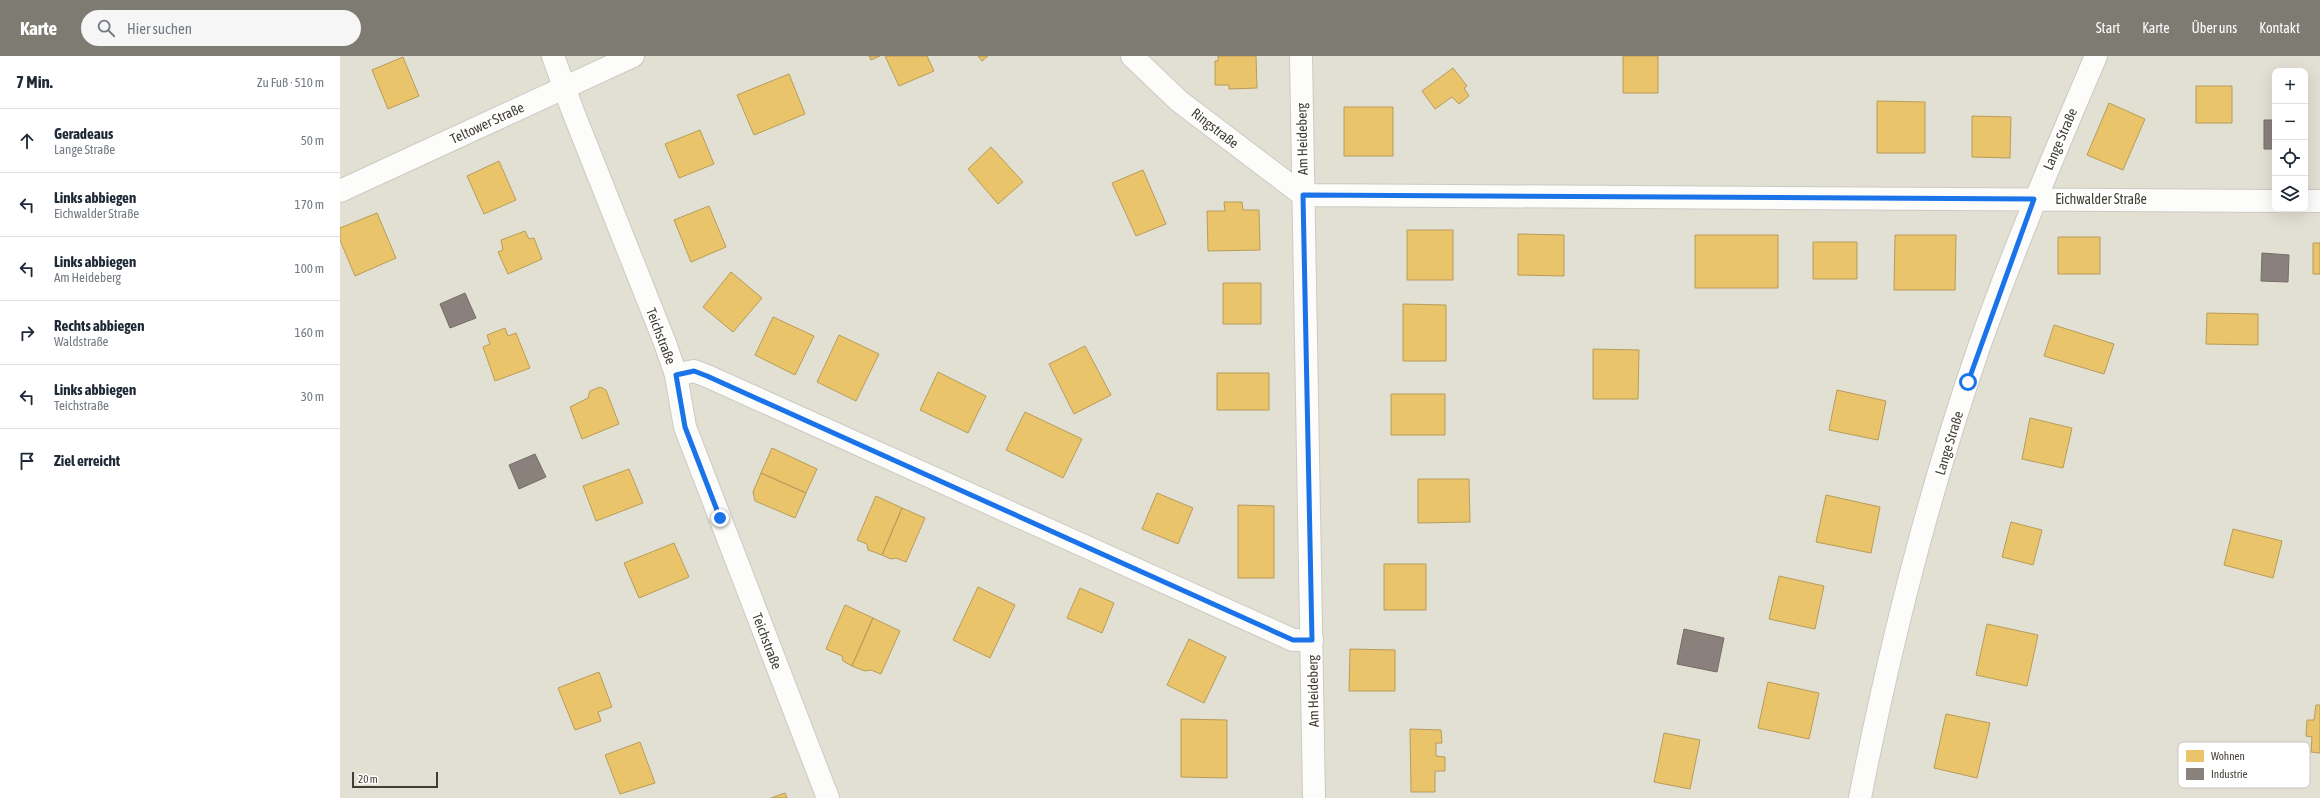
<!DOCTYPE html>
<html lang="de">
<meta charset="utf-8">
<style>
:root{--surface:#fff;--page:#f6f6f7;--text:#1f2937;--muted:#747a83;--line:#e0e1e3;--accent:#7e7b72}
body{margin:0;font-family:"Asap Condensed",sans-serif;background:var(--page);color:var(--text)}
.controls{position:absolute;right:12px;top:12px;display:grid;overflow:hidden;border-radius:8px;box-shadow:0 4px 16px #0002}
.controls button{width:36px;height:36px;display:grid;place-items:center;padding:0;border:0;border-bottom:1px solid var(--line);background:var(--surface);color:var(--text);font:20px sans-serif}
.scale{position:absolute;left:12px;bottom:10px;width:86px;box-sizing:border-box;padding-left:4px;border:2px solid #423e33;border-top:0;font-size:11px;line-height:14px;white-space:nowrap;color:#423e33;-webkit-text-stroke:3px #fff;paint-order:stroke}
.stop{position:absolute;width:12px;height:12px;margin:-9px;border:3px solid #1a73e8;border-radius:50%;background:#fff}
.stop.end{background:#1a73e8;border-color:#fff;box-shadow:0 1px 4px #0008}
.list{margin:0;padding:0;list-style:none}
h2{display:flex;justify-content:space-between;align-items:center;height:52px;margin:0;padding:0 16px;font-size:17px}
h2 small{font-size:13px;font-weight:400;color:var(--muted)}
.list li{display:grid;grid-template-columns:26px 1fr auto;gap:12px;align-items:center;box-sizing:border-box;height:64px;padding:0 16px;border-top:1px solid var(--line)}
.list b{display:block;font-size:15px;white-space:nowrap}
.list p{margin:0;font-size:13px;white-space:nowrap;color:var(--muted)}
.list em{font-size:13px;font-style:normal;color:var(--muted)}
.icon{flex:none;width:22px;height:22px;fill:none;stroke:currentColor;stroke-width:2;stroke-linecap:round;stroke-linejoin:round}
.map{position:relative;flex:none;width:1980px;height:742px;overflow:hidden}
header{display:flex;align-items:center;gap:24px;box-sizing:border-box;height:56px;padding:0 20px;background:var(--accent);color:#fff}
header strong{font-size:19px}
nav{display:flex;gap:22px;margin-inline-start:auto;font-size:14px}
.search{width:280px;height:36px;background:var(--page);display:flex;align-items:center;gap:10px;box-sizing:border-box;padding:0 14px;border-radius:22px;color:var(--muted);font-size:15px}
main{display:flex}
aside{flex:1;background:var(--surface)}
.map>svg:first-child{display:block}
.residential{fill:#e2dfd3;fill-rule:evenodd}
.homes{fill:#e9c46a;stroke:#b79c5a}
.industry{fill:#8a817c;stroke:#746d66}
.lines{fill:none;stroke-linecap:round;stroke-linejoin:round}
.street-casing{stroke:#cccac3;stroke-width:24}
.street{stroke:#fcfcfb;stroke-width:22}
.route{stroke:#1a73e8;stroke-width:5}
.labels{text-anchor:middle;stroke-width:4;stroke-linejoin:round;paint-order:stroke}
.street-label{font-size:14px;fill:#423e33;stroke:#fff}
.key{fill:#fff;stroke:#c6c5c2;stroke-width:1}
.key-label{font-size:11px;fill:#423e33}
</style>
<header>
<strong>Karte</strong>
<div class="search"><svg class="icon" aria-label="search" viewBox="0 0 24 24"><circle cx="10" cy="10" r="6"/><path d="M15 15l6 6"/></svg>Hier suchen</div>
<nav><a>Start</a><a>Karte</a><a>Über uns</a><a>Kontakt</a></nav>
</header>
<main>
<aside>
<h2>7 Min.<small>Zu Fuß · 510 m</small></h2>
<ul class="list">
<li><svg class="icon" aria-label="ahead" viewBox="0 0 24 24"><path d="M12 20V5M6 11l6-6 6 6"/></svg><div><b>Geradeaus</b><p>Lange Straße</p></div><em>50 m</em></li>
<li><svg class="icon" aria-label="left" viewBox="0 0 24 24"><path d="M17 20v-9H6M10 6l-5 5 5 5"/></svg><div><b>Links abbiegen</b><p>Eichwalder Straße</p></div><em>170 m</em></li>
<li><svg class="icon" aria-label="left" viewBox="0 0 24 24"><path d="M17 20v-9H6M10 6l-5 5 5 5"/></svg><div><b>Links abbiegen</b><p>Am Heideberg</p></div><em>100 m</em></li>
<li><svg class="icon" aria-label="right" viewBox="0 0 24 24"><path d="M7 20v-9h11M14 6l5 5-5 5"/></svg><div><b>Rechts abbiegen</b><p>Waldstraße</p></div><em>160 m</em></li>
<li><svg class="icon" aria-label="left" viewBox="0 0 24 24"><path d="M17 20v-9H6M10 6l-5 5 5 5"/></svg><div><b>Links abbiegen</b><p>Teichstraße</p></div><em>30 m</em></li>
<li><svg class="icon" aria-label="arrive" viewBox="0 0 24 24"><path d="M6 21V4h12l-3 4 3 4H6"/></svg><div><b>Ziel erreicht</b></div></li>
</ul>
</aside>
<div class="map">
<svg width="1980" height="742" viewBox="0 0 1980 742">
<rect width="100%" height="100%" fill="#eeece6"/>
<!-- residential -->
<path class="residential" d="M0,0H1980V742H0ZM1935,15H1965V153H1935Z"/>
<!-- homes -->
<path class="homes" d="M529,0H540L531,4Z
M545,0H587L594,15L559,30Z
M638,0H648L642,5Z
M878,0H916L917,32L889,33V29H875V5H878Z
M1283,0H1318V37H1283Z
M63,1L79,40L48,53L32,14Z
M1113,12L1127,30L1124,32L1129,40L1119,48L1112,41L1095,53L1082,35Z
M449,18L465,58L414,79L397,39Z
M1856,30H1892V67H1856Z
M1537,45L1585,46V97H1537Z
M1769,47L1805,63L1783,114L1747,99Z
M1004,51H1053V100H1004Z
M1632,60L1671,61L1670,102L1632,101Z
M360,74L374,108L339,122L325,88Z
M651,91L683,126L658,148L628,113Z
M159,105L176,144L144,158L127,120Z
M803,114L826,168L796,180L772,127Z
M884,146H902L903,154H919L920,194L868,195L867,155H885Z
M369,150L386,191L351,206L334,164Z
M37,157L56,202L15,220L0,184V172Z
M1067,174H1113V224H1067Z
M185,175L189,183L194,182L202,203L168,218L158,196L163,194L161,184Z
M1178,178L1224,179V220L1178,219Z
M1355,179H1438V232H1355Z
M1555,179H1616L1615,234H1554Z
M1718,181H1760V218H1718Z
M1473,186H1517V223H1473Z
M1973,187H1980V218H1973Z
M391,216L422,242L393,276L363,251Z
M883,227H921V268H883Z
M1063,248L1106,249V305H1063Z
M1867,257L1918,258V289L1866,288Z
M433,261L474,280L455,319L415,299Z
M1714,269L1774,288L1764,318L1704,300Z
M165,272L168,280L176,277L190,312L155,325L143,291L150,288L147,279Z
M499,279L539,298L516,345L477,326Z
M745,290L771,339L734,358L709,308Z
M1253,293L1299,294L1298,343H1253Z
M598,316L646,340L628,377L580,354Z
M877,317H929V354H877Z
M260,331L266,334L279,368L242,383L230,351L248,342L250,335Z
M1497,334L1546,345L1538,384L1489,374Z
M1051,338H1105V379H1051Z
M685,356L742,383L723,422L666,394Z
M1690,362L1732,372L1723,412L1682,403Z
M432,392L477,413L466,437L421,417Z
M289,413L303,447L256,465L243,430Z
M421,417L466,437L455,462L415,445L413,436Z
M1078,423H1129L1130,466L1078,467Z
M817,437L853,452L838,488L802,473Z
M1486,439L1540,451L1531,497L1476,486Z
M536,440L562,452L542,499L528,494L527,488L517,484Z
M898,449L934,450V522H898Z
M562,452L585,462L566,506L556,502L551,503L542,499Z
M1671,466L1702,474L1693,509L1662,501Z
M1893,473L1942,485L1933,522L1884,509Z
M334,487L349,521L299,542L284,507Z
M1044,508H1086V554H1044Z
M1439,520L1484,530L1475,573L1429,563Z
M638,531L675,549L650,602L613,584Z
M740,532L774,547L762,577L727,562Z
M505,549L533,562L512,610L503,605L502,600L486,593Z
M533,562L560,575L541,618L531,614L525,615L512,610Z
M1647,568L1698,579L1687,630L1636,619Z
M849,583L886,601L864,647L827,629Z
M1010,593L1055,594V635H1009Z
M259,616L272,651L258,656L261,665L235,674L218,632Z
M1428,626L1479,637L1469,683L1418,672Z
M1976,649H1980V697L1971,696L1972,681L1966,680L1967,664H1974Z
M1606,658L1650,667L1637,722L1594,712Z
M841,663L887,664V722L841,721Z
M1070,673L1101,674L1102,687H1096V700L1105,701V715H1095V736H1071Z
M1324,677L1360,684L1350,733L1314,726Z
M300,686L315,727L280,738L265,699Z
M445,737L447,742H431Z"/>
<!-- industry -->
<path class="industry" d="M1924,64H1935V93H1924Z
M1922,197L1949,199L1948,226L1921,225Z
M125,237L136,262L110,272L100,248Z
M195,398L206,421L179,433L169,409Z
M1344,573L1384,582L1377,616L1337,608Z"/>
<g class="lines">
<!-- street casing -->
<g class="street-casing">
<path id="street" d="M213,0L232,53L325,287L336,319L345,371L488,742
M792,0L839,45L963,139
M961,0L974,742
M0,135L293,0
M963,139L1935,145
M1965,145H1980
M336,319L354,315L367,320L953,584H972
M1520,742C1550,589 1588,438 1639,291C1674,192 1715,96 1756,0"/>
</g>
<!-- street -->
<use href="#street" class="street"/>
</g>
<g class="lines">
<!-- route -->
<path class="route" d="M380,462L345,371L336,319L354,315L367,320L953,584H972L963,139L1694,143L1628,326"/>
</g>
<g class="labels">
<!-- street labels -->
<g class="street-label">
<text transform="translate(147 67) rotate(-25)" y="5">Teltower Straße</text>
<text transform="translate(875 72) rotate(38)" y="5">Ringstraße</text>
<text transform="translate(962 83) rotate(-91)" y="5">Am Heideberg</text>
<text transform="translate(1720 83) rotate(-67)" y="5">Lange Straße</text>
<text x="1761" y="148">Eichwalder Straße</text>
<text transform="translate(321 280) rotate(69)" y="5">Teichstraße</text>
<text transform="translate(1609 387) rotate(-73)" y="5">Lange Straße</text>
<text transform="translate(427 585) rotate(69)" y="5">Teichstraße</text>
<text transform="translate(973 635) rotate(-91)" y="5">Am Heideberg</text>
</g>
</g>
<!-- legend -->
<rect x="1838" y="686" width="132" height="46" rx="6" class="key"/>
<rect x="1846" y="694" width="18" height="12" fill="#e9c46a"/>
<rect x="1846" y="712" width="18" height="12" fill="#8a817c"/>
<g class="key-label">
<text x="1871" y="704">Wohnen</text>
<text x="1871" y="722">Industrie</text>
</g>
</svg>
<div class="controls">
<button>+</button>
<button>−</button>
<button><svg class="icon" aria-label="locate" viewBox="0 0 24 24"><circle cx="12" cy="12" r="6"/><path d="M12 2v4M12 18v4M2 12h4M18 12h4"/></svg></button>
<button><svg class="icon" aria-label="layers" viewBox="0 0 24 24"><path d="M12 4l9 5-9 5-9-5zM3 14l9 5 9-5"/></svg></button>
</div>
<div class="scale">20 m</div>
<div class="stop" style="left:1628px;top:326px"></div>
<div class="stop end" style="left:380px;top:462px"></div>
</div>
</main>
